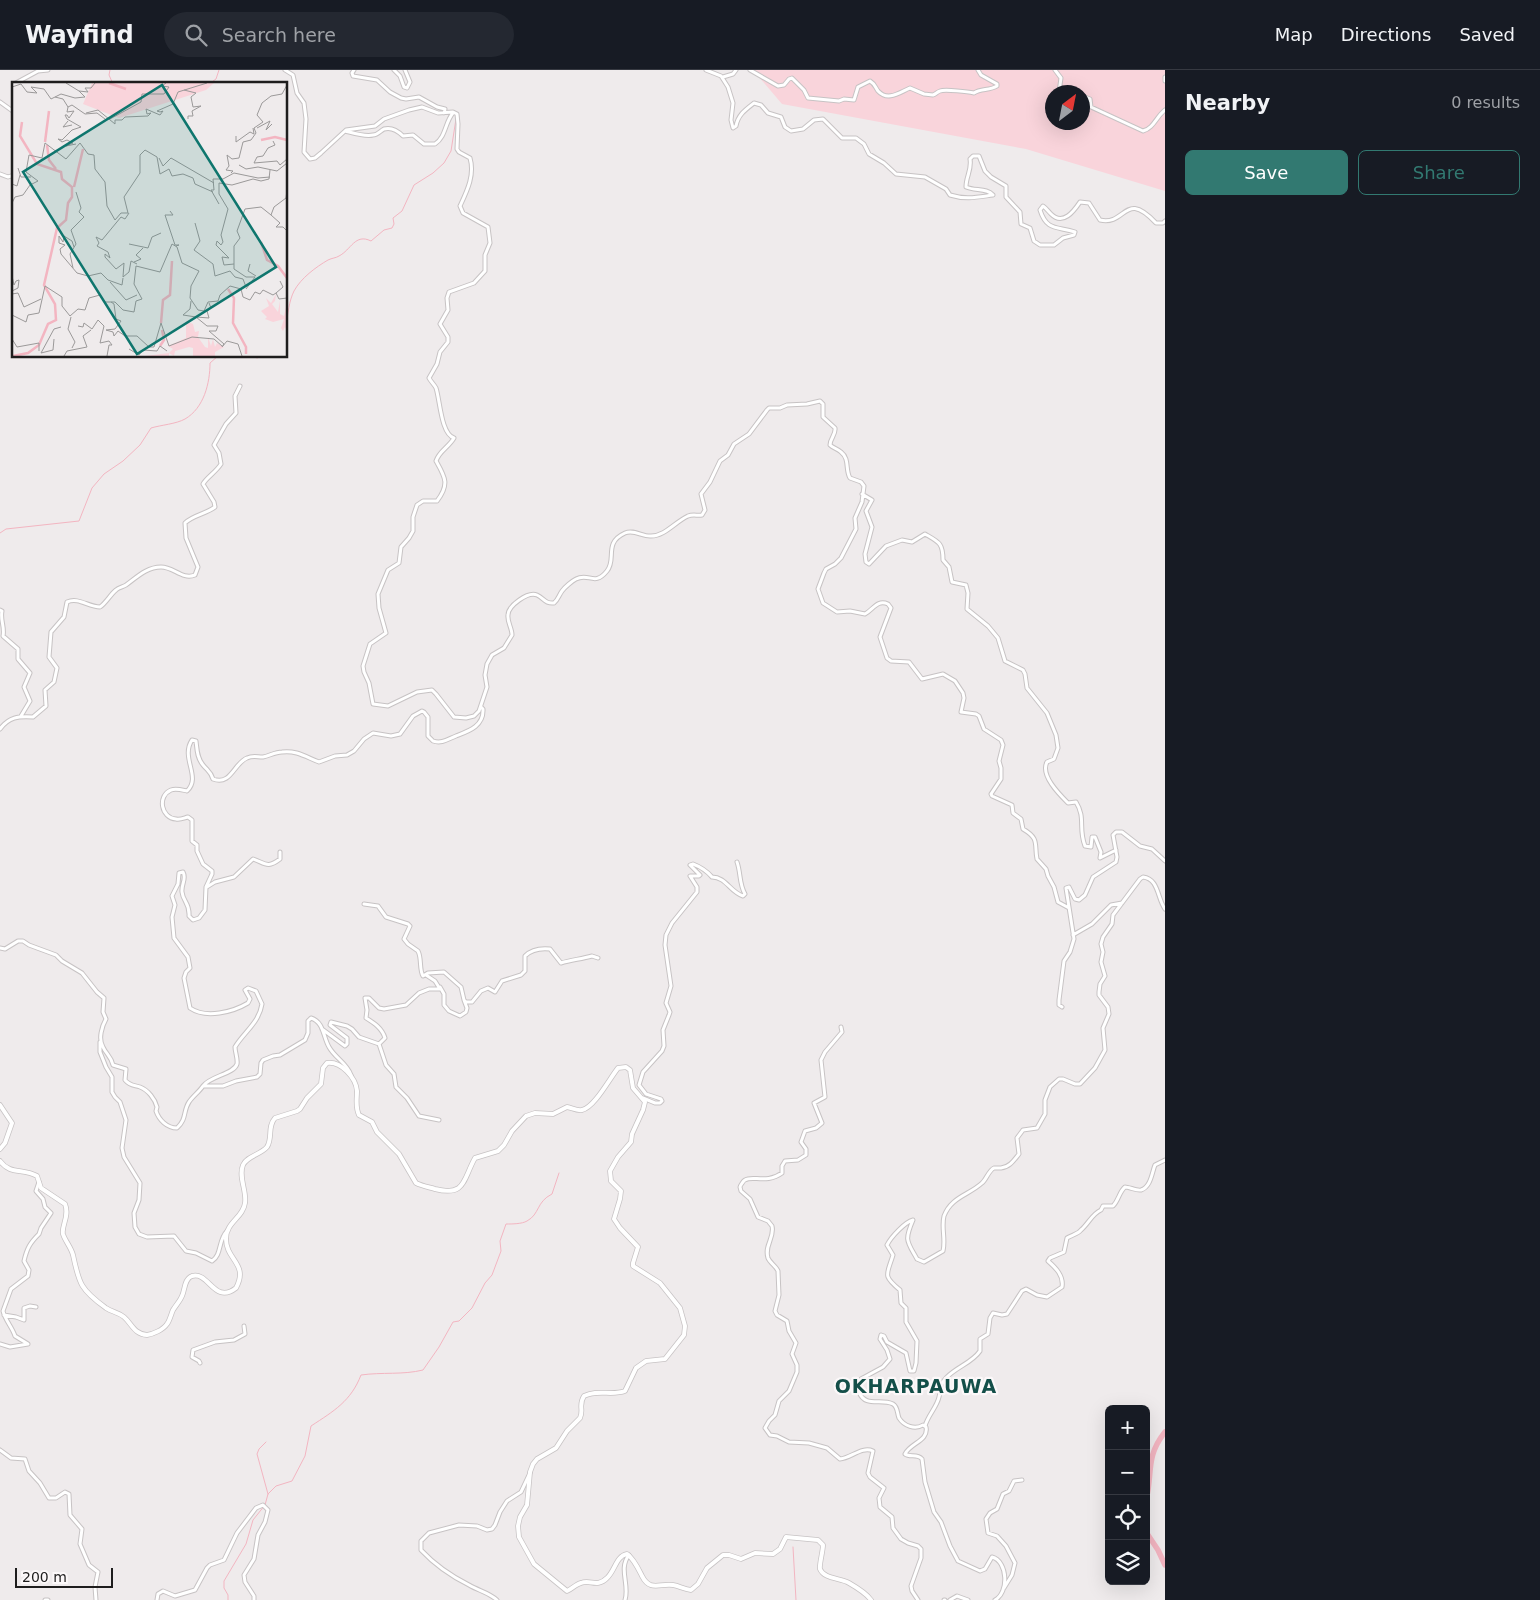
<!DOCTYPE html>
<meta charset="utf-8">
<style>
:root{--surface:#171b24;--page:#242831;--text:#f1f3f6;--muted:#9ea1a6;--line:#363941;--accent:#327971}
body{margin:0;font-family:"DejaVu Sans",sans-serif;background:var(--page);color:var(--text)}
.controls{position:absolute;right:15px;bottom:15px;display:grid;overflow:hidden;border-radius:8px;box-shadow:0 5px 20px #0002}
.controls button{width:45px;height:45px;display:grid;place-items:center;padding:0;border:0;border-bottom:1px solid var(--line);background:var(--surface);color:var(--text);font:25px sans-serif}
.compass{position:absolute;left:1045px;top:15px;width:45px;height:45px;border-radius:50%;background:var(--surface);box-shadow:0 5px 20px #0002;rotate:32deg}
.scale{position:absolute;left:15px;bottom:12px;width:98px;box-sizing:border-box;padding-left:5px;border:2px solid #1e1d1d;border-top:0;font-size:14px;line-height:18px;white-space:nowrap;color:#1e1d1d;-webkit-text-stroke:4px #fcf8f9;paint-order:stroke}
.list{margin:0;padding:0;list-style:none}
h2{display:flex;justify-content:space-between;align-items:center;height:65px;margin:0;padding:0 20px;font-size:21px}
h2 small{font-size:16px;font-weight:400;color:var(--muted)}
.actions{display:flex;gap:10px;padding:15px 20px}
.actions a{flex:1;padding:11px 0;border:1px solid var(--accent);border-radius:8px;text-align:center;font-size:18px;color:var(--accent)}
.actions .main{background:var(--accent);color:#fff}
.icon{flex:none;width:28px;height:28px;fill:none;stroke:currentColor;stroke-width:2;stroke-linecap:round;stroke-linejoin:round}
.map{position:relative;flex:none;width:1165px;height:1530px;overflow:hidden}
header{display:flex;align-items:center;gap:30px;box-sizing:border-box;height:70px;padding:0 25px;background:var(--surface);border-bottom:1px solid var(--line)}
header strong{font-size:24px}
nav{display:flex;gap:28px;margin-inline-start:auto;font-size:18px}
.search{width:350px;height:45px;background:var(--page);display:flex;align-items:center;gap:12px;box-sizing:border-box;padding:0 18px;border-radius:28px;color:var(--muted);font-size:19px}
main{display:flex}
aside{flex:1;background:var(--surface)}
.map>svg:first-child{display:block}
.green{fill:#f9d4db;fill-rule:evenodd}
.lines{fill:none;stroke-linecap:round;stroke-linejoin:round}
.stream{stroke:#f3b5c1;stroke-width:1}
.river{stroke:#f3b5c1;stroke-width:5.5}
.street-casing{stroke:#c7c3c4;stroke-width:5}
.secondary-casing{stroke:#c7c3c4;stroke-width:5.5}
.street{stroke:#fff;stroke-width:3}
.secondary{stroke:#fff;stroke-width:4}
.labels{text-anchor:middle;stroke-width:4.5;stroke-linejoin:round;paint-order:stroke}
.district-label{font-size:19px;font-weight:bold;letter-spacing:1px;fill:#144f49;stroke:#fcf8f9}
.inset-river{fill:none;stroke:#f3b5c1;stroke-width:2.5}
.inset-road{fill:none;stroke:#9b9999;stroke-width:1}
.view{fill:#0f766e;fill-opacity:0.15;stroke:#0f766e;stroke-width:2.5}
.inset-edge{fill:none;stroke:#1e1d1d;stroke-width:2.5}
</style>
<header>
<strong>Wayfind</strong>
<div class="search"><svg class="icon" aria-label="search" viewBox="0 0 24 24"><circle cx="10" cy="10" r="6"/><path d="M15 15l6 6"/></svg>Search here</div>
<nav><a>Map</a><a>Directions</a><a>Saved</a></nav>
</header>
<main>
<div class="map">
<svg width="1165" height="1530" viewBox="0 0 1165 1530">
<rect width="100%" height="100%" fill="#efebec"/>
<!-- green -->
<path class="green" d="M753,0H1165V121L1026,79L782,34ZM1052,22H1082V52H1052Z"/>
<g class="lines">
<!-- stream -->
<path class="stream" d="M110,0L109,5L113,14
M209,14L216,9L219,0
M286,255C288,244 289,231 294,221C301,208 316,197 328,190C332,188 336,188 339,186C351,180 355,163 371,171L384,160L392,158L394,154L393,148L402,141L414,115L433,103L444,93L451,81L456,49
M253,286L257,288L262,286
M0,463L6,459L79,451L92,418L104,404L123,391L140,375L151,358C161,355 176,354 185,349C204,338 210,313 210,293L218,286
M266,1372L259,1379L257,1384L268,1424
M793,1477L796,1530
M228,1530V1525L224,1518V1511L246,1474L253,1450L265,1435L268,1424L276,1416L292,1411L305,1386L311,1356C334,1341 351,1331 361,1305C382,1302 403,1305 423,1300L439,1277L453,1252L459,1251L472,1238L485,1213L492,1205L501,1181L500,1171L506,1154C512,1154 522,1154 527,1151C540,1144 536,1132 552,1124L559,1103"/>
<!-- river -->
<path class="river" d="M1146,1430C1153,1403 1145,1387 1165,1362
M1146,1462L1158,1480L1165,1495"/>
<!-- street casing -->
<g class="street-casing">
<path id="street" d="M285,0L293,5L297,23L304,33L306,49L304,82L310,89L315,88L321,83L346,60L375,56L384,49L409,40L422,37L438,43L453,42L457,44L458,54L457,79L459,82L470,88C475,105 467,121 460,136L463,143L488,157L490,173L485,185V201L474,213L449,222L447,228L448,240L440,254L448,267V272L440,282L437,294L429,308C431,312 434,314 436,318C440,330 441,364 454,368C449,377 439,381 436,391C445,407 450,414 437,431H423L417,435L413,447V461L409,468L401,477L399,493L388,500L378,524L379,538L386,563L370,574L363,596L364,602L369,613L373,634L388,636L417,622L432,620L436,624L454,647L466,648L474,646L479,641L487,617L485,605L487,594L492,585L504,578L512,565C512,558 507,552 508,545C508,536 528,521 537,525C544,528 545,534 554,533C558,530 559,525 562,521C565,517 572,511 576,509C589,502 594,517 607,501C617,489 603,473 625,463C634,459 643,467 651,466C665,466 675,452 688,446C693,444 698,446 702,445L705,440L701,424L710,412L720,391L728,385L734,374L749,364L767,340L769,338H780L787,335L807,334L820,331L823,334V347L835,358C836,365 830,368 830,375C833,378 838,379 841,382C850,389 845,400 850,408L861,412L864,416L862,432L855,448L856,459L841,488L835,494L826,499L824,503L818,519L823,533L837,542L850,541L865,544C873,540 877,529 888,534L891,538L880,567L887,588L891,591L909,592L922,609L943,604L955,611L963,623L964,628L961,642L976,644L979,646L984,659L1001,670L1003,675L999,691L1001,698V709L991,724L992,726L1012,735L1013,743L1021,749L1023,759C1040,769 1034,774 1037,789L1046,799L1048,806L1054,817L1058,832L1069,838
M354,0L352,3L353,6L377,10L390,22L401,28L406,29L419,27L437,37L445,39L444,43
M394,0L400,6L404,17L407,18L410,12L405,0
M706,0L721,6L728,17L733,33L731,50L733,58L736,56C738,45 745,40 754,33L761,35L768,43L781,47L785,57L791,61L803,59L814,50L823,49L842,68H856L864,74L869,84L884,93L896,104L925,107L946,119L950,125C966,130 978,127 993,125C987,118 975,121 966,117C966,106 972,100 970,89L973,86H979L985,101L991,107L1006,116V127L1020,142L1021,154L1030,158L1034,171L1040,175H1054L1063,168L1074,165L1075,162C1058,156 1047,162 1040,140L1043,136C1046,138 1048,141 1051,144C1063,156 1074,141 1080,132L1089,133L1100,150C1127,156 1124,119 1156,153H1163L1165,151
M750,0L778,16L784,15L789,9L792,8L804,20L808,28L839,31L844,29L854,30L858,17L870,11C875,14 875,17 878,21C888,32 900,22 910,18L924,24L933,25C936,24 937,22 940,21C945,19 969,22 974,23C981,18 989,21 997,16V14L981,5L978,0
M1055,0L1061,8L1059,22
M723,7L733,4L736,0
M1165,7V11
M14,14L38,1L48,0
M1082,26L1090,29L1091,37L1143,61C1154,58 1156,47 1165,40
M0,32L14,42
M345,61C353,63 365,67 373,65C378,65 380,61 384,59C391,57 398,61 403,66L413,65L424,74H435C446,67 445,52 453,43
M0,104L8,107L14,105
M862,424L872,430L866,441L872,457L865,484L866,492L869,494L886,476L902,470L912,472L925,464C939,472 943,473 943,490L949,497L952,512L966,515L968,523L967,539L988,556L998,568L1005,591L1023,600L1025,604L1027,618L1047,643L1056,665L1058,678L1054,689L1047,692C1040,705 1059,724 1068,733L1076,732C1086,748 1078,758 1085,776L1091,777L1092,767H1095L1101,782L1100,788L1116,780
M0,540L2,541C0,550 5,557 3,566L18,579V589L30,603L24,617L30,631L21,646
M0,659C9,647 18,646 33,647L46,636L45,620L54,612L57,598L49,587L51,562L64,547L67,532C79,527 88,537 100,537C106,533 110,525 116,520C119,517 123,517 126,515C137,507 147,497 161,497C174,497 182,510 195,505L198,497L186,468L185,453C193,445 206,444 215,437L214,432L203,414C206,408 216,402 221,394L219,383L214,375L226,354L236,343L235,326L240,316
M207,817L215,812L234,807L253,789C265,793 267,799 280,789V782
M364,834L378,836L386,847L408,854L410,856L404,869L408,874L418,881C422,889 419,899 423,906L428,903L444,902L461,917L464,930L466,932H472L481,921L488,918L495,922L502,911L521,905L525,901V886C532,879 540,878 550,879L561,893C571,890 581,889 592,886L598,888
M1073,865L1092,854L1111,835L1122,833
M0,878L5,879L18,871H23L29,875L56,885L62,891L82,903L97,922L104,928L103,942L106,949C102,956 98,969 103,977C106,984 111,986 113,995L126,999L125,1010C130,1016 134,1015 140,1017C148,1020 155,1029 157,1037L156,1041C159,1050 167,1058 177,1058C187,1049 183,1041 189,1032C193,1026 199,1022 203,1016
M440,917L444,924V935L449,941L460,946L466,942L467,938L464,930
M1062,937L1059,935V930L1064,891L1070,882L1074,869L1066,818L1069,817L1075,829L1079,830L1085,825L1093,807L1116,792L1117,787L1113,765L1116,762H1122L1140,776L1152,779L1165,791
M841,957L842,962L825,982L821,990L825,1027L814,1033L822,1053L816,1058L805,1061L801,1072L806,1079V1085L798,1090L785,1091L782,1096V1103C767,1114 752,1105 745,1110C744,1110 740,1116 740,1117L741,1121L750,1129L758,1147L768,1151L772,1156C775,1168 764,1175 768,1188C770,1193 776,1196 778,1201L779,1225L775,1241L777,1245L787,1251L789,1261L796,1273L792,1284L797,1295V1302L789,1321L779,1331L775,1345L769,1351L765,1358L770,1365L777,1366L789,1372L809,1373L827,1378L840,1389C851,1388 862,1376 873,1381L868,1403L870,1407L884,1418L879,1428L880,1437L892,1447L893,1458L901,1469L908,1473L918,1476L921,1479V1488L911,1516L912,1521L918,1530
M322,959L345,976L347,974V968L330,955L331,952L347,956L352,959L359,967L379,974L385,968C382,958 374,953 366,948L367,940L365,928H369L379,938L384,939L406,935L419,923L429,919H440L435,911L426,905
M100,972V982L106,997L112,1007V1022L115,1027L120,1032L126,1050L122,1078L124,1087L140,1113L139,1130L134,1143L135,1157L139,1164L147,1167L174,1166L186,1181L196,1183L212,1191C222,1185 218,1170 227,1161
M379,974L386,995L394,1004L396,1017L407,1028L419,1046L439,1050
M351,1005C347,993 335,988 329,977C323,967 324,952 311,948L308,951V963L305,970L280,985L273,986L263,990L261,993L260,1004L257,1007L236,1011L223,1016H203C210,1006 234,1004 237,994C238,989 235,982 235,977C244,962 259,953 262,934L256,921L248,918L245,920L250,929L248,933C233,942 206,949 190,938L184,908L186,902L190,898L188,887L174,868L172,847L175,835L172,826L178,814L179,803L183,802C187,809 181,814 182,822C183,832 190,833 189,846L193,850L199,848L205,840L206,817L212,804V801L203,794L197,781V775L192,771V750L188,747C184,748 180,750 176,749C161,748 157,726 171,720C176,718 182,720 187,721C202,707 180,688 192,670L196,671C197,679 197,688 203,695C208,701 211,702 213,709C231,716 234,693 247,688C253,685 257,687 263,687C269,686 275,682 282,682C296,680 306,687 319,692L335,686L347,685L354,681L364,669L373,663L391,666L400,664L413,646L422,641L424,642L428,647V666L433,671C442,674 448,669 456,666C469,661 484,656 483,639L481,637
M643,1028L655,1033H660L662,1031L661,1029L646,1024L639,1015L643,1002L662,981L664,976L663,960L669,945L670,942L666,933L671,916L665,875L666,865L672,853L697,822V817L690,806H699L700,805L690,795L693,794C701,797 706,800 712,807C726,807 730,822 743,826L745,824C739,814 741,803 737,792
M4,1245L16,1247L24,1250V1238L30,1236L36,1237
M0,1274L10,1277L28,1274L15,1266C12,1257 5,1250 3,1241L11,1219L28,1206L29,1200L24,1191C27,1178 30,1173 39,1164L41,1158L51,1143L45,1137L43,1129L36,1121L39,1112
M200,1293L199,1291L192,1287L193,1280L215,1272L234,1270L245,1264L244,1256
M925,1356C928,1345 937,1337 939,1327C941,1320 940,1314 946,1308C956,1297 972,1293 980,1281V1269L988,1264L990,1248L993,1243L1002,1245L1007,1244L1022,1221L1026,1219L1037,1225L1047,1227L1062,1217C1064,1206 1056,1198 1048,1191L1050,1188L1064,1182L1067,1168C1072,1165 1078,1164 1081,1160C1089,1153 1092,1144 1101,1140L1103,1136H1113C1119,1130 1119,1122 1125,1117C1129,1117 1137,1121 1141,1120C1151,1117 1152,1102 1155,1095L1165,1090
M0,1380L11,1388L25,1389L29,1401L40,1413L49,1428H56L65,1422L69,1424L70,1445L82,1459L80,1474L89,1495L98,1502L95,1517L96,1530
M1004,1518L1012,1505L1015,1493L1006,1476L997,1466L988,1463L986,1449L990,1443L997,1439L1003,1424L1009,1421L1014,1411L1022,1410
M45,1530H48
M157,1530L158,1524L163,1521L175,1526L195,1520L207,1498L210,1495L224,1490L237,1463L256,1438L263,1435L268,1440L265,1452L258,1465L254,1489L244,1505L245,1512L254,1526V1530
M497,1530C488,1522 479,1521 469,1515C451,1506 435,1495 421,1480V1471L429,1463L459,1455L477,1456L487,1460L492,1459L495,1455L500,1442L507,1431L521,1422L530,1403
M625,1530C630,1515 618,1499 629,1485
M944,1530H945
M950,1530L957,1526L968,1530
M995,1530C1009,1523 1008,1491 992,1487L985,1499L980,1501L958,1491L950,1476L941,1452L934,1442L925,1412L922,1389C917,1383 910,1388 905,1384C910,1373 929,1371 926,1357L923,1355C915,1360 904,1356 899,1348C897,1343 898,1337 893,1334C881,1328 865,1338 859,1322L861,1309L883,1297L890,1289L887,1280L880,1269L881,1265L884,1266L887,1272L906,1283L910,1301H914L916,1293L917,1271L906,1252V1238L901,1233L900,1220C882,1205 887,1205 893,1185L887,1175C891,1167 905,1152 913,1150C904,1171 907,1171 917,1189L924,1192L943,1181C946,1169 941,1158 944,1146C951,1127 969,1125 982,1113C986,1110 989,1100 994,1098C995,1098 1000,1098 1001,1098C1010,1097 1014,1090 1019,1084L1017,1068L1023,1060L1037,1058L1045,1044V1030L1050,1017L1059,1009H1063L1075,1014H1080L1095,998L1105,980L1103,958L1109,944L1108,937L1099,925V922L1100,914L1105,906L1101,892L1103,882L1101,874L1103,867L1112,854L1113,845L1140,809L1143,807C1159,809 1157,828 1165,839"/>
</g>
<!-- secondary casing -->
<g class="secondary-casing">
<path id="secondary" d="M0,1035L12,1053L5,1073L0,1079
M0,1091C10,1105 23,1098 37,1106L41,1118L65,1134C70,1146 61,1156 63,1164C65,1171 71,1177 73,1185C79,1214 81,1220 106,1238C112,1242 118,1242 124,1247C132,1254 134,1264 147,1265C153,1264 163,1260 167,1254C170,1250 171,1244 173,1240C176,1235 180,1231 182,1226C185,1220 184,1209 192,1206C209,1201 214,1235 236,1218C249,1194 226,1190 226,1169C226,1152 243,1148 245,1133C247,1121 238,1107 243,1095C247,1086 260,1085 267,1077C273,1068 267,1057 275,1048L297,1041L300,1039L307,1028L321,1014L323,998L327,993C341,991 356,1008 357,1021C357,1029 355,1037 359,1045L372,1052L377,1062L399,1084L416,1113C422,1116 428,1117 435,1119C466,1127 463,1109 475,1088L498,1081L504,1075L512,1061L526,1046L535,1043L553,1044L567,1037C572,1038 577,1041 582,1040C594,1038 610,1008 618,998L626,997L630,1000L633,1018L645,1032L643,1040L632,1064L631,1072L618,1087L610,1101L611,1111L621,1121L620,1129L614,1149L620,1158L638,1177L633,1193V1196L660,1213L680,1238L685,1256L684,1265L665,1289L646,1291L636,1298L625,1321C612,1326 597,1319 584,1326C578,1335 584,1340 580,1348L567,1361L556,1378L537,1389L533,1394L530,1402L527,1435L520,1447L518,1456L519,1467L534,1494L567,1521C572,1519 576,1514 581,1513C590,1509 597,1518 607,1508C615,1501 616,1486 627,1484C634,1489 638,1498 642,1506C650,1522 660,1513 673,1515C679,1516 684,1519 691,1520L698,1514L707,1498L723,1485H729L741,1489L755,1483L773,1484L780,1479L786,1467L818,1470L823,1475C823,1481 819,1495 820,1499C824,1509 840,1508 849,1513C856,1517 866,1523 871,1530"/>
</g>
<!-- street -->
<use href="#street" class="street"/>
<!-- secondary -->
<use href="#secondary" class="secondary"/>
</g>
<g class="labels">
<!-- district labels -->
<g class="district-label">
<text x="916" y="1323">OKHARPAUWA</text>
</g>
</g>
<!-- overview -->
<g transform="translate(12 12)">
<rect width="275" height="275" fill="#efebec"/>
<path d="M80,1H202L194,8L107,36L71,22ZM264,212L263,219L260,222L266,230L268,219V232L272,234L275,221V249L273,245L271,249L269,246L272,237L261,240L253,237L255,235L249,229L257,224L254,216L259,221ZM174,239L181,242L183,250L187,249L186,255L193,265L196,266V255L199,264L201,257L203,265L205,261L212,265L203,270V274H181V266L177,265L163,269L162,274L157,271V274H133L157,271L161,267L156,264L174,256Z" fill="#f9d4db"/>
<path class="inset-river" d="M97,1L114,7M249,58L263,55L275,58M33,60L37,29M35,63L37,78L44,87M62,105L71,67M249,160L255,178L266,184L275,196M216,207L222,216L221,241L234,265V272M149,241L151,218L158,213L160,179M148,264L152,258L150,248M1,274L16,271L27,263L36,242L44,238L43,222L32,203L45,146L54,138L56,121L60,115V105L50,97L49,90L25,82L8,54L10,40"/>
<path class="inset-road" d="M54,1L67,9M0,5L9,2L15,10L25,11L19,5L32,7L39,17L49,12L63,16L73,15L67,9L76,10L73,6H79L83,1M172,8L184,11L179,15L181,25L189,24L180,29L181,34H176V37M43,15L51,17L56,25L60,23L73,32L85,31L93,37M56,25L55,30L62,29L57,36L55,33H53L55,37L69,45L60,48L50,58L46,57L50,60L55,58L61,61L54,64L64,62M74,31L86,28L103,42V38H110L113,35L136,34L139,31L135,32L134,27L148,33L151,29L148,30L145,29L161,22L166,10L195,1M98,37L129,20L130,12H152L157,5L150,4L154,1M56,39L51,45L60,43M245,46L258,39L254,48L260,42M224,54V60L238,50L242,52L241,46M261,59L263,63L256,66L251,74L245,75L242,81L265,79L268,83L275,77M147,76L151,84L159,76L202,101M227,83L234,87L246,85L265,89L275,81M6,86L9,95H19M219,91L221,89L214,88L217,84L215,73L220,77L227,76L231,60L239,58L244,51L242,46L251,40L245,33L250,21L259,14L270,12L275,3M0,102L5,104L8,93M275,108L274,116L262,125L259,133L268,141L264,145H271L275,149M0,121L3,115L11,113L18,103L26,99L14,90L17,73L30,76L33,61L54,77L68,61L76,72L82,73L83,87L93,100L95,124L103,138L109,131H116L112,115L128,91V73L133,68L145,75L148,92L157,87L160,94L171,92L181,96L183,102L201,110M207,122L199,108H202L201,97H211L222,91L246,96L258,95M158,129L161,133H153L163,163H167L164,164M117,131L113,137L109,135L90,158L84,155L87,161L85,164L96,170L98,176L93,172V175L104,187L112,181L111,195L117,190L119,179L125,182M183,141L188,159L182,168L201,182L203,194L218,189L223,195L231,197L234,205M117,162L136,166L140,155L149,151M62,165L60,159L52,154L51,160L47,154V161L53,163L48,167L49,172L65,191L76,194L89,191L96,198L110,203L111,196M122,180L129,177L124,173L131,166M222,182V164L228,156L225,149L233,127L249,125L259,133M238,182L236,189L244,194M61,186L58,172L64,162L59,148L72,135L67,130L69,126L64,110M0,194L2,203L4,199L7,198L6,206L0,209M98,200L114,218L125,213M234,207L243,195H234L222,187V182L212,183L210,175L217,176L204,163L205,159L209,163L211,160L209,153L216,127L207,112V101L220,103L241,97L249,99L257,97L258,88M264,211L271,205L268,199M0,212L6,211L12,225L29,217M179,219L178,227L171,233L184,235M99,220L102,222L104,237L109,239L103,247L94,248L101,250L102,254L106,249L113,254H125L137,265H142L149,241L157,264L180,255L202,257L210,264M197,221L199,226L195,229L197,236L184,235L195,244H206L204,249H197L212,262L210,265L215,259L226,262L230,274M0,233L14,240L16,233L27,231L33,204L50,215V224L58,234L66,227L73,228L77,216L88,213L93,220H103L111,228L122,230L124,219L130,217L122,202L124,184L148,190L160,162L165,165L170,181L187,189L179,204L178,216L186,228L192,229L196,220L206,219L208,213L218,204L229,207L231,215L238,218L243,210L248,212L251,208L261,213L264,211L267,217L275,216M59,235L56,247L63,260L60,266M66,244L71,245L72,241L80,247L86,238L92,244L88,261L97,259L100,263H97L95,274M0,257L5,265L27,261V269M42,257L41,268L29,271L42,247L49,245M117,267L127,273L131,268L145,269L148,264L155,269M52,274L55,269L75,265L71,254L79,248"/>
<path class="view" d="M150,3L264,185L125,272L11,90Z"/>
<rect width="275" height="275" class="inset-edge"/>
</g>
</svg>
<div class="controls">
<button>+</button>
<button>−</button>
<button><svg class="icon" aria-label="locate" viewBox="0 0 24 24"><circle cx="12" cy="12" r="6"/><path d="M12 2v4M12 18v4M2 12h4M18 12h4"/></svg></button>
<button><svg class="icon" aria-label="layers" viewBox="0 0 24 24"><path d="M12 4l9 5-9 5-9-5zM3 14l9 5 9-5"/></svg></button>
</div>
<svg class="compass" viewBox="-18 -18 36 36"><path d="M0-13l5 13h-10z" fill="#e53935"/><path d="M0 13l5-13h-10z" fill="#9ea1a6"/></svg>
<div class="scale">200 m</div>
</div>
<aside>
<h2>Nearby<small>0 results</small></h2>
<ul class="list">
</ul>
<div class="actions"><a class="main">Save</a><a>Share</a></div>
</aside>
</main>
